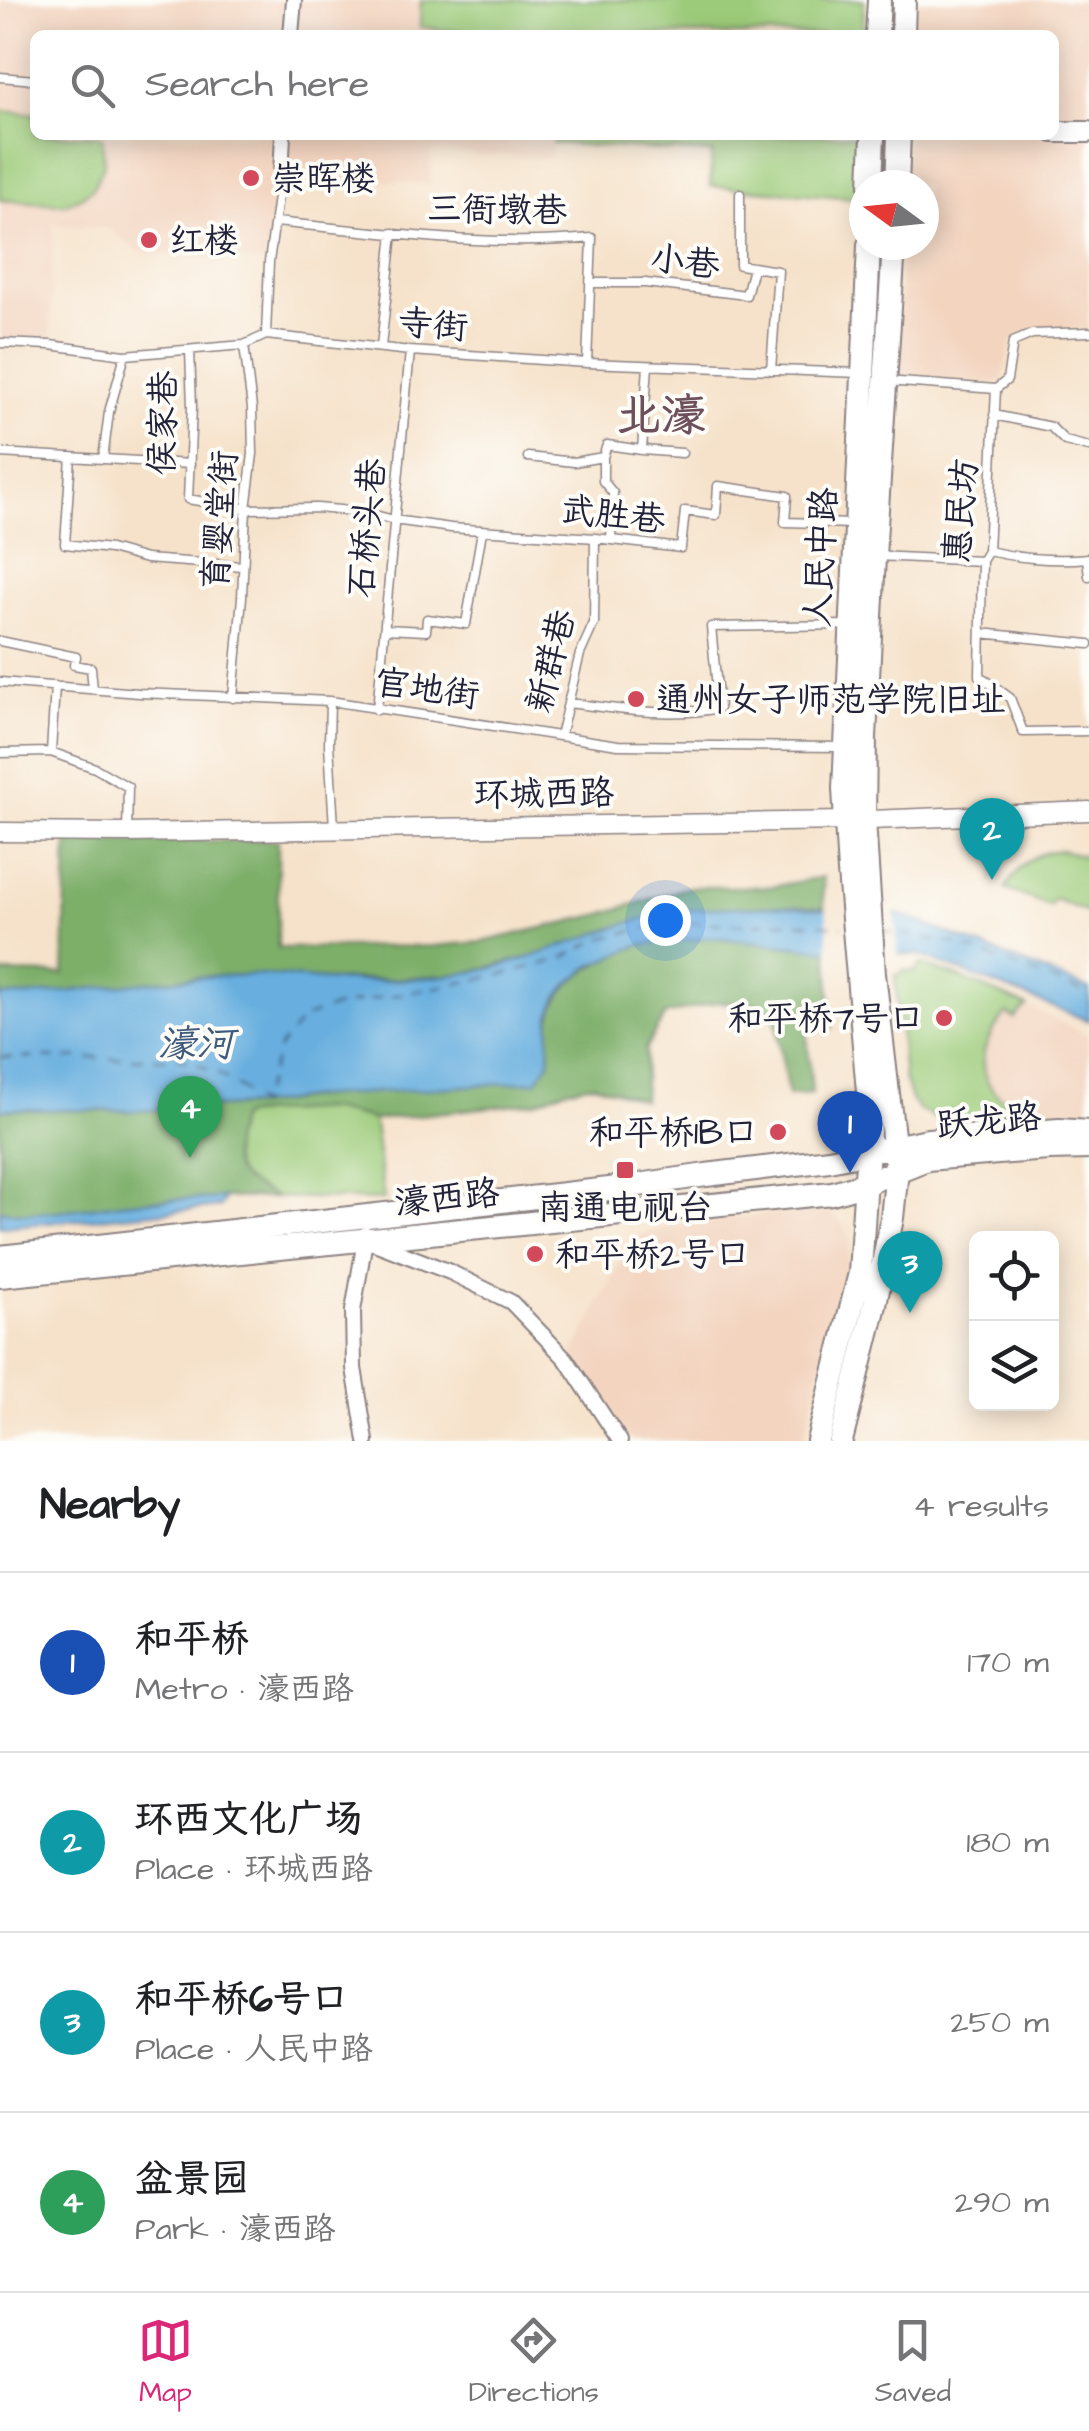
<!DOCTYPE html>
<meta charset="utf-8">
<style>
:root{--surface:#fff;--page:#f2f2f2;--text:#202124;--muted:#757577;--line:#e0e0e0;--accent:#db2777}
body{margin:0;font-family:"Architects Daughter","LXGW WenKai TC",sans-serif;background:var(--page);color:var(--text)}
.controls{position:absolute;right:30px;bottom:30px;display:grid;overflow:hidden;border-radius:15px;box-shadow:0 5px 25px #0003}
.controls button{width:90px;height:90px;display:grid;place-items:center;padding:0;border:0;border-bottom:2px solid var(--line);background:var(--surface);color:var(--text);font:50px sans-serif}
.compass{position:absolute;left:849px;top:170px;width:90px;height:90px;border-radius:50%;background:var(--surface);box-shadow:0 5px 25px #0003;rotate:285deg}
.you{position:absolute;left:665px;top:920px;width:35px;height:35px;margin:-25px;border:8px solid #fff;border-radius:50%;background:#1a73e8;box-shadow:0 0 0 15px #1a73e833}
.badge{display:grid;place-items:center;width:65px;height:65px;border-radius:50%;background:var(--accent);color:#fff;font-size:32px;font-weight:700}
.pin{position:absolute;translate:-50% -82px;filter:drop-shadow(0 2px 5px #0008)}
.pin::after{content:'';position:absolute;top:52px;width:35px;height:30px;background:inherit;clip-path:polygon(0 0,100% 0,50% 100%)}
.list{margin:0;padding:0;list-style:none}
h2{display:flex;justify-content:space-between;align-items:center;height:130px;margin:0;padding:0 40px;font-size:42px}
h2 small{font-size:32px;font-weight:400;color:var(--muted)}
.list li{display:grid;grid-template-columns:65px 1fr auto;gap:30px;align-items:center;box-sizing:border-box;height:180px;padding:0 40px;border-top:2px solid var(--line)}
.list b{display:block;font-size:38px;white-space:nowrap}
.list p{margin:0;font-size:32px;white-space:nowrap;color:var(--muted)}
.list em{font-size:32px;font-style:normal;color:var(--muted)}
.icon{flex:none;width:55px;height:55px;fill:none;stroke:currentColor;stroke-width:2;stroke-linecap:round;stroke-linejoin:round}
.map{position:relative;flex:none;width:1089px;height:1441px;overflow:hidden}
.search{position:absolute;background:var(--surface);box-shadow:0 5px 25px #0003;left:30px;right:30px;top:30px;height:110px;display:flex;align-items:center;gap:25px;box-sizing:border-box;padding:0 35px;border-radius:15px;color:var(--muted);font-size:38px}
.sheet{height:850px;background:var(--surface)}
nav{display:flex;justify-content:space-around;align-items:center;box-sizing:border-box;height:140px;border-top:2px solid var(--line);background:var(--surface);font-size:28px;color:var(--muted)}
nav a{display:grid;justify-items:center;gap:5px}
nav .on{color:var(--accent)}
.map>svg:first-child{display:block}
.built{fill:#f3d4bf}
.green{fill:#9ccb79;stroke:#5f765a;stroke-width:2.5}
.forest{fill:#7daf69;stroke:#506852;stroke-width:2.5}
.water{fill:#68afdf;stroke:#45688d;stroke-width:2.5}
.pier{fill:#f6e2ca}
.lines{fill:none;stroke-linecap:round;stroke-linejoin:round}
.ferry{stroke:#3e5a7d;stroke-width:2.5;stroke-dasharray:12 10;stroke-linecap:butt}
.service-casing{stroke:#8c8282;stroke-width:11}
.minor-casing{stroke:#8c8282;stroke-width:18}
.tertiary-casing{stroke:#8c8282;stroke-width:21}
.secondary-casing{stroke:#8c8282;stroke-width:24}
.primary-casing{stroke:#8c8282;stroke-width:26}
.service{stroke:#fff;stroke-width:8}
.minor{stroke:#fff;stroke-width:14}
.tertiary{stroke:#fff;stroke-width:18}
.secondary{stroke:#fff;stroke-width:20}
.primary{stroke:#fff;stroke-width:22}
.poi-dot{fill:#d1495b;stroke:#fdfcf7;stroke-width:4}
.labels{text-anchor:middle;stroke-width:8;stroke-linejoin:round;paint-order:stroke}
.poi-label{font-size:35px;fill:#22223b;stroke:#fdfcf7;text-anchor:start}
.street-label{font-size:35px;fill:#22223b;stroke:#fdfcf7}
.water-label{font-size:38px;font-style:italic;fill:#3e5a7d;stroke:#fdfcf7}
.district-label{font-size:45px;font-weight:bold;fill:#6e505d;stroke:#fdfcf7}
</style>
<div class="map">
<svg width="1089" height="1441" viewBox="0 0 1089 1441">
<rect width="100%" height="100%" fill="#fdfcf7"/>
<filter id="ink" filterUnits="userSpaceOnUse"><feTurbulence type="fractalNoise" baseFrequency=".01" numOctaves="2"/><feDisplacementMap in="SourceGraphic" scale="20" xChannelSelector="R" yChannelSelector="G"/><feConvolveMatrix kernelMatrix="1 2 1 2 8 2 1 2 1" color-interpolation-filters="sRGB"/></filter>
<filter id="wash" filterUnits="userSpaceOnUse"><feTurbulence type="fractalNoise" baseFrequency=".0048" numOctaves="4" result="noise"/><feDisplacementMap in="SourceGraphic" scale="40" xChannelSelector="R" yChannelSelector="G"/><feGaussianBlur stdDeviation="2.25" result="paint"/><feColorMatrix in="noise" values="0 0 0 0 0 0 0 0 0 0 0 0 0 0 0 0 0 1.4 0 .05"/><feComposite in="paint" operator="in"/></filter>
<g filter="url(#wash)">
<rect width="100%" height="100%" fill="#f6e2ca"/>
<!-- built -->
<path class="built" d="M0,0H421V27L491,35H35V135H553L551,158L431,152L430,184L281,175L269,262L138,252L109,228L54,224L50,345L0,343Z
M913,0H1089V329L1027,331L1011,340L1001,382H939L897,374L902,245H924V185H905L907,135H1054V35H912Z
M1027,1006L1089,1036V1111L1076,1108L1054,1114H1019V1108L1004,1100L994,1092L983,1072L984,1048L992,1030L1007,1013L1014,1018Z
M803,1210H821L831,1213L845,1227L850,1242L847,1264L803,1441H634L623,1430L573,1355L633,1238L670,1226Z"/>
<!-- green -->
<path class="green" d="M421,0H864L863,35H491L420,27Z
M0,111L35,114V135H98L102,138L104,165L93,188L81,197L65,204L0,200Z
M553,135H859L856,198L710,186L712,153L553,143Z
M1061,850L1089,857V913L1054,899L1050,906L1005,889C1021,864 1030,853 1061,850Z
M920,964L956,976L1027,1006L1014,1019L1007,1013C975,1047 971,1088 1020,1108L1019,1114L938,1119L919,1110L911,1100L904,1078L895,975H900L902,971H916Z
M370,1094L384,1200L276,1197L225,1198L0,1210V1109Z"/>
<!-- forest -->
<path class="forest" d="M278,840V948L432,946L482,942L602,914L689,887H771L823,877L824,908L777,906L704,909L664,913L604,932L554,951L462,974L393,979L326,980L259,975L194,977L27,996H0V973L64,974L67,842Z
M712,937L828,950L832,1028L807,1032L812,1094L788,1096L775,1018L756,1004L716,1002L665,1015L646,1047L643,1100L594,1084L567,1089L535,1102L375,1120L329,1109L259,1113L240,1117C235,1134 226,1159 239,1175C247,1184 265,1191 276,1197C229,1198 181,1198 134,1202C99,1204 30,1220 0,1210V1109L133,1111L259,1105L313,1097L549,1030C552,992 579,971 612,957C621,953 631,947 641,945C664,940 689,940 712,937Z"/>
<!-- water -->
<path class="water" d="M777,906L902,915L1089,989V1021L920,955L828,950L712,937L639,945L591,966L569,983L558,997L550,1015L549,1062L536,1081L313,1097L259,1105L133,1111L0,1109V996H27C103,988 178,976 254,975C277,975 300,978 322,980C367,982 415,980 459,974C530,965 594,929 663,914C699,906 739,908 777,906Z
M225,1198L220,1207L0,1227V1210C29,1219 98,1205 131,1202C162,1199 194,1200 225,1198Z"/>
<!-- pier -->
<path class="pier" d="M826,903L895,909L898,959L829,955Z"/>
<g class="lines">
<!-- ferry -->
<path class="ferry" d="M881,930L956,944L1089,994
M0,1057L181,1059C216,1070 233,1080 259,1105L280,1046L304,1018L338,1006L496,976L559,960L600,939L672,922L748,924L785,922L843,926"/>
</g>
</g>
<g filter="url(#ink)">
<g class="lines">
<!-- service casing -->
<g class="service-casing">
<path id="service" d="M0,77L35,80
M740,194V265L778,271L771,370
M275,222C380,232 486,248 592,238L587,363
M590,283H645L746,295L753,268
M266,335L269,262L281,175
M0,343L50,345L125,355L244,345L266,335L410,351L587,363L860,373
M381,347L393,233
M190,350L192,407L188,499L246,509L317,508L363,512L394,520L451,528L595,538L681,548L685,511L716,515L718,486L787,496L785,522L853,524
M648,366L642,450L682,453
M886,381L996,389
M996,389L988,551L982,561L980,676L1010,698L1023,732L1089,731
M996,389L1007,380L1013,342L1032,334L1089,332
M994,415L1051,427L1065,441L1089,447
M0,453L190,464
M71,457L65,544L110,549L146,559L242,566
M528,457L574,462L603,457
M103,459L109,412L125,355
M611,540L613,493L603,481V457L607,445L642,450
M988,551C1022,559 1054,561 1089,558
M876,556L982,561
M1087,558L1089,576
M385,629L426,631L427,619L466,624L482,531
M981,633L1089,644
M0,641L76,657L74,665L91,668L93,689
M0,682L139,693L330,701L618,745L842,747
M55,686L51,752L95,768L128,787L127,833
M233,698L242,597L246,509L253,454L252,408L244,345
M330,701L329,744L334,827
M568,703C618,709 668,718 719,708L711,627L848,625
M377,710L410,351
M560,736L580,654L594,623L595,538
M0,753L51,752"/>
</g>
<!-- minor casing -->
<g class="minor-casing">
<path id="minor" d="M291,35L294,0
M281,175L283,135
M372,1242L450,1272L511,1302L566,1359L620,1441
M366,1441L354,1368L353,1311L366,1234"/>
</g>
<!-- tertiary casing -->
<g class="tertiary-casing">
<path id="tertiary" d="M0,832L127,833L846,821L1089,811"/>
</g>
<!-- secondary casing -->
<g class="secondary-casing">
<path id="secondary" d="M1054,132H1089"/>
</g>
<!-- primary casing -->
<g class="primary-casing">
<path id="primary" d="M877,35L879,0
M903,35L904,0
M871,185L873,135
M897,185L899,135
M0,1257L618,1188L706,1175L829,1160L928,1140L1059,1130L1089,1132
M0,1276L832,1193L867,1183L927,1159L1048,1149L1089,1148
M818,1441L860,1273L870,1115L849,872L844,789L869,245
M841,1441L875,1305L892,1218L897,1170L874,974L864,820L865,737L874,556L894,245"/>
</g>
<!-- service -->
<use href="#service" class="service"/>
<!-- minor -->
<use href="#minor" class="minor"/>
<!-- tertiary -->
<use href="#tertiary" class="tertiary"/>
<!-- secondary -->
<use href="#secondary" class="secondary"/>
<!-- primary -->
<use href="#primary" class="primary"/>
</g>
</g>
<!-- markers -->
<g class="poi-dot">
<circle cx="251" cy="178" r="10"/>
<circle cx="149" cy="240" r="10"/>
<circle cx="636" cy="699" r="10"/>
<circle cx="944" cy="1018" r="10"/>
<circle cx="778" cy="1132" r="10"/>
<rect x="615" y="1160" width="20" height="20" rx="5"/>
<circle cx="535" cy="1254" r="10"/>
</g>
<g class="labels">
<!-- poi labels -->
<g class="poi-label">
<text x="271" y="190">崇晖楼</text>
<text x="169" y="252">红楼</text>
<text x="656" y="711">通州女子师范学院旧址</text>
<text x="924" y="1030" text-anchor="end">和平桥7号口</text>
<text x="758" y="1144" text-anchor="end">和平桥1B口</text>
<text x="625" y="1219" text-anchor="middle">南通电视台</text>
<text x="555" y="1266">和平桥2号口</text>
</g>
<!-- street labels -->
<g class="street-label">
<text transform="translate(497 209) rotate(1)" y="12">三衙墩巷</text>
<text transform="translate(685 261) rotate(6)" y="12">小巷</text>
<text transform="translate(433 324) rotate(5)" y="12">寺街</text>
<text transform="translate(162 423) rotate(-89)" y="12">侯家巷</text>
<text transform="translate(960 511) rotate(-85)" y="12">惠民坊</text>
<text transform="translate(613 514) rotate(6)" y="12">武胜巷</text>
<text transform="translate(219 520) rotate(-86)" y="12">育婴堂街</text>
<text transform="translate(366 528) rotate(-85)" y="12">石桥头巷</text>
<text transform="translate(820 557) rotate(-87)" y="12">人民中路</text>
<text transform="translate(550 661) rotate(-76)" y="12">新群巷</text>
<text transform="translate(427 688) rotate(8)" y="12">官地街</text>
<text transform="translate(544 793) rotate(-1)" y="12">环城西路</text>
<text transform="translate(989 1120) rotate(-5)" y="12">跃龙路</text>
<text transform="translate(447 1197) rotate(-6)" y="12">濠西路</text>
</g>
<!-- water labels -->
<g class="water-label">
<text x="196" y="1056">濠河</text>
</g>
<!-- district labels -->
<g class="district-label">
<text x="661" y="430">北濠</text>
</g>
</g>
</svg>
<div class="controls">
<button><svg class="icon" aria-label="locate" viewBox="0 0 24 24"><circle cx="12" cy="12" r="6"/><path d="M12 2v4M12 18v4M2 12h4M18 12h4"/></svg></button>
<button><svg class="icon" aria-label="layers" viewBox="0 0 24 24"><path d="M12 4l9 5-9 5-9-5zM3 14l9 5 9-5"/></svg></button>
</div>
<svg class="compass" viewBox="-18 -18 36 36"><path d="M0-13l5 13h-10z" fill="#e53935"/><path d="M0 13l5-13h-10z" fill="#757577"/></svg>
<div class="you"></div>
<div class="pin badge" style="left:850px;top:1173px;background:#1a4fb4">1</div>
<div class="pin badge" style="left:992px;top:880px;background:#0f9aa8">2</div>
<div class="pin badge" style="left:910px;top:1313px;background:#0f9aa8">3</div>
<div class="pin badge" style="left:190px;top:1158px;background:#2e9e5b">4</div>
<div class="search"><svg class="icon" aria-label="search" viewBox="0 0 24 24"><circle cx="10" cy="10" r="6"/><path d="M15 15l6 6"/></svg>Search here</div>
</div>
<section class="sheet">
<h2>Nearby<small>4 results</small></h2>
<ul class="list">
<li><span class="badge" style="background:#1a4fb4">1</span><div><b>和平桥</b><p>Metro · 濠西路</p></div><em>170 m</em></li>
<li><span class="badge" style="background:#0f9aa8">2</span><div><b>环西文化广场</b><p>Place · 环城西路</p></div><em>180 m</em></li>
<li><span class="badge" style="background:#0f9aa8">3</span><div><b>和平桥6号口</b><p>Place · 人民中路</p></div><em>250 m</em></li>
<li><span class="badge" style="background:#2e9e5b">4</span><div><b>盆景园</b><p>Park · 濠西路</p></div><em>290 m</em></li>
</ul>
</section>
<nav>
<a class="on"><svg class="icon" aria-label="map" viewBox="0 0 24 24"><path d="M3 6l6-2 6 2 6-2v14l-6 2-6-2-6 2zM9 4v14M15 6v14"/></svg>Map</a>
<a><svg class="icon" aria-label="directions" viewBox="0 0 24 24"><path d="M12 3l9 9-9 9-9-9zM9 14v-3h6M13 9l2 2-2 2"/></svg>Directions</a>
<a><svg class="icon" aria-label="saved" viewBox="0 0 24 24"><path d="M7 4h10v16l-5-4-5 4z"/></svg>Saved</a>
</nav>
